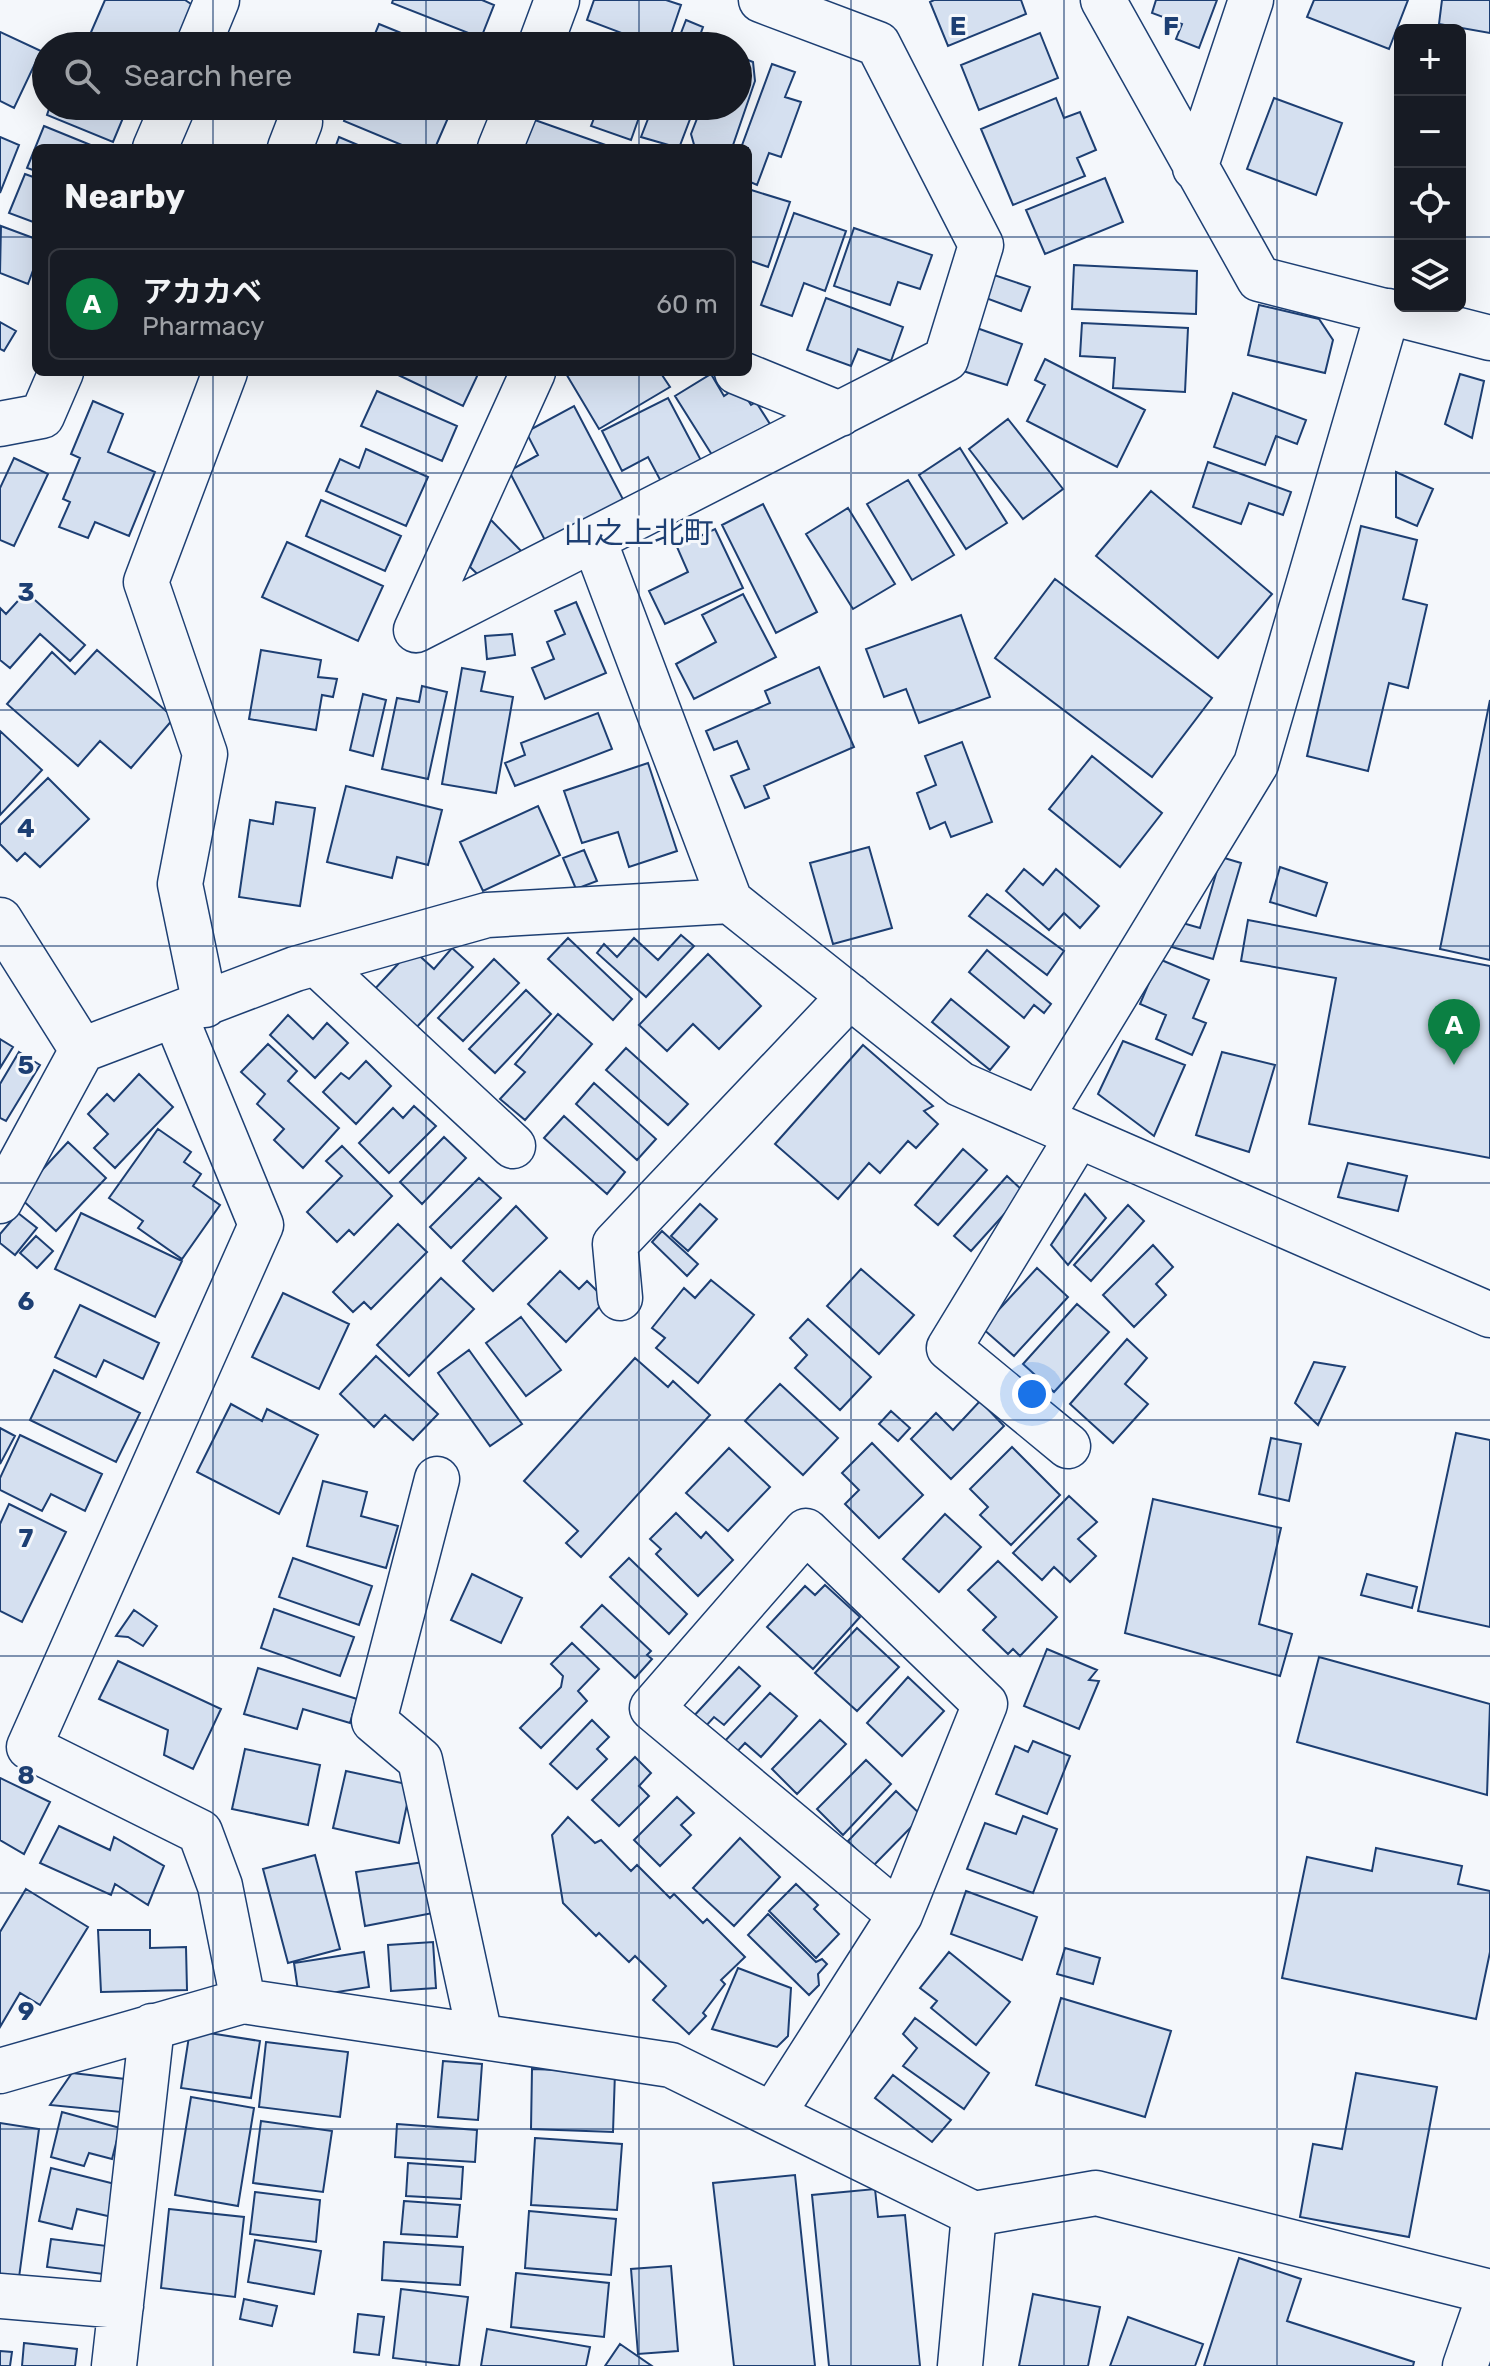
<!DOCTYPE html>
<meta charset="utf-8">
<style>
:root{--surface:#171b24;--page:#242831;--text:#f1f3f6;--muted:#9ea1a6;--line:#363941;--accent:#0b8043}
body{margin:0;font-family:Rubik,"Noto Sans JP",sans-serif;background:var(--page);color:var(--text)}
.controls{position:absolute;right:24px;top:24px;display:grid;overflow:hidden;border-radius:12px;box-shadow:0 8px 32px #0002}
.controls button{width:72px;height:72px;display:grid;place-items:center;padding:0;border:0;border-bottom:2px solid var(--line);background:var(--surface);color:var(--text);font:40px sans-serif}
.you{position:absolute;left:1032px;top:1394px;width:28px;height:28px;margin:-20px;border:6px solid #fff;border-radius:50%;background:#1a73e8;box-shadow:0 0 0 12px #1a73e833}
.badge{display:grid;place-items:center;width:52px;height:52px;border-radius:50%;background:var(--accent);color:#fff;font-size:26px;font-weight:700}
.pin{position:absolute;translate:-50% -66px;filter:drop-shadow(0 2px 4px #0008)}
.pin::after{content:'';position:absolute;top:42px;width:28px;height:24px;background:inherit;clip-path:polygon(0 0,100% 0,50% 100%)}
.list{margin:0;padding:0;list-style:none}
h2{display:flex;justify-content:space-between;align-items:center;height:104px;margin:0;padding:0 32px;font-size:34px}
h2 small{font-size:26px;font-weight:400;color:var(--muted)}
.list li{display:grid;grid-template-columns:52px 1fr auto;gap:24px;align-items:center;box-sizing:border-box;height:112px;margin:0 16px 16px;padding:0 16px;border:2px solid var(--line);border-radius:12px}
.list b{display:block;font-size:30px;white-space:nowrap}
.list p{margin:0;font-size:26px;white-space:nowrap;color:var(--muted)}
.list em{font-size:26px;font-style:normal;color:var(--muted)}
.icon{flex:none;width:44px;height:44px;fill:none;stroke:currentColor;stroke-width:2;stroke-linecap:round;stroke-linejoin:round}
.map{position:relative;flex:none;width:1490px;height:2366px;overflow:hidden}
.search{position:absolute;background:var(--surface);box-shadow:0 8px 32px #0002;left:32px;top:32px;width:720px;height:88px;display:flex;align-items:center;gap:20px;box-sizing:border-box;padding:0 28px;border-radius:44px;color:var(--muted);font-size:30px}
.panel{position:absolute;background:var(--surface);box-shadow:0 8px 32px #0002;left:32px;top:144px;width:720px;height:232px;border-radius:12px}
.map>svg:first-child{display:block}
.building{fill:#d5e0f0;stroke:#1d3f73;stroke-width:2}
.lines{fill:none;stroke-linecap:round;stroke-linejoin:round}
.street-casing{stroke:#1d3f73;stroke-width:47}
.secondary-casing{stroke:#1d3f73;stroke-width:47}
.street{stroke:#f4f7fb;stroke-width:44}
.secondary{stroke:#f4f7fb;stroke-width:44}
.grid{fill:none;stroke:#1d3f73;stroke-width:2;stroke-opacity:0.55}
.labels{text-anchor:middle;stroke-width:6;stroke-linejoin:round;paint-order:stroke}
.neighbourhood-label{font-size:30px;fill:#1d3f73;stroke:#f4f7fb}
.grid-label{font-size:26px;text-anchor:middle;font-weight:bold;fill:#1d3f73;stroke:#f4f7fb;stroke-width:6;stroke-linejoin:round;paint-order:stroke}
</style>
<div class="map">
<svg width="1490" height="2366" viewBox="0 0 1490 2366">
<rect width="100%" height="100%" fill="#f4f7fb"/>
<!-- building -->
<path class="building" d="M105,0H185L197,8L180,46H85Z
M393,0H482L494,5L481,38L392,3Z
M594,0H666L681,5L667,46H623L627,35L587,20Z
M934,0H1021L1026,14L948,46L930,2Z
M1156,0H1217L1199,48L1176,39L1182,24L1152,13Z
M1314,0H1408L1389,49L1307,17Z
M1442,0H1490V33L1439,24Z
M686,20L703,27L696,46H676Z
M379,24L433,46H370Z
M0,32L41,51L14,108L0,101Z
M1040,33L1058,78L979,110L961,65Z
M738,56L753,62L755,81L732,148H695L691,134L702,106H738Z
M772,64L795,72L785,97L801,102L781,157L769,153L757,185L748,181V148H741Z
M1056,98L1064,118L1080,112L1096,150L1077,158L1085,176L1013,205L981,129Z
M1274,98L1342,123L1316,195L1247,169Z
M50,106H128L113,142L47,115Z
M350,106H439L451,111L435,148H409L344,121Z
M593,106H643L631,140L591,126L598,108Z
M653,106H695L679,148L641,137Z
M532,119L614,148H520Z
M44,126L98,148H36V171L27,168Z
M0,137L19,145L0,193Z
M339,137L365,148H335Z
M25,174L36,178V223L9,213Z
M1105,178L1123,222L1045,254L1026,210Z
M748,189L790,202L768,267L748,260Z
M794,213L846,231L825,291L804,283L792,316L761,305Z
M1,226L36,239V262L28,284L0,273Z
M854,228L932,255L920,289L898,282L890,305L834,286Z
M1074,265L1197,271L1196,314L1072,309Z
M991,274L1030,287L1021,311L983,297Z
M826,298L903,327L891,361L858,349L851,366L807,350Z
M1259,305L1319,319L1333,340L1325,373L1248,355Z
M0,322L16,331L4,351L0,349Z
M1082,323L1188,328L1185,392L1113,388L1115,358L1080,356Z
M974,327L1022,344L1007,385L960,370Z
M1045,359L1145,410L1117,467L1027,421L1045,385L1035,380Z
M392,372H479L463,406Z
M565,372H660L670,387L599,429Z
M711,374L724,396L739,386L751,405L756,402L775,432L719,466L675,396Z
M1460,374L1484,381L1472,438L1445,424Z
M377,391L457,426L442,461L361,426Z
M1233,393L1306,420L1297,444L1276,436L1265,465L1214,447Z
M668,398L705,468L665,489L648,457L622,471L602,431Z
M93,401L123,414L108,452L155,472L129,536L95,522L88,538L59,527L70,502L63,499L80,458L71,454Z
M574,406L626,505L548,546L509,471L538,455L526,432Z
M1008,419L1063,489L1023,519L969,449Z
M960,448L1007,523L966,549L919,475Z
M366,449L428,477L406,526L326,491L340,459L359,468Z
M14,458L48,474L14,546L0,540V488Z
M1208,462L1291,492L1283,515L1249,503L1241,524L1193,507Z
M1396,472L1433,489L1417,526L1396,517Z
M908,480L954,555L912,580L867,504Z
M1151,491L1272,594L1218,658L1096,556Z
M321,500L401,536L385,571L306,536Z
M763,504L817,612L776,633L722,525Z
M848,508L895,584L853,609L806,534Z
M491,520L524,554L490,586L470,567Z
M1361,526L1417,540L1403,599L1427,605L1408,688L1389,683L1368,771L1307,756Z
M715,529L743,588L665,624L649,591L688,572L677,547Z
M287,542L383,586L358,641L262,597Z
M1055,579L1212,698L1152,777L995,658Z
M26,592L85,645L70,661L40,634L10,668L0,660V608L6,614Z
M743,594L776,657L694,699L676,664L716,642L702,615Z
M576,602L606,673L545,699L532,668L554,659L547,642L565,634L555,611Z
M961,615L990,697L919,723L906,689L884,697L866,649Z
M512,634L515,655L487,659L485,636Z
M97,650L174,718L131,768L100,741L78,766L7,704L52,652L75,674Z
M261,650L321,660L318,677L337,679L333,697L322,695L316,730L249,719Z
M819,667L854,747L764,786L769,798L745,808L731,776L749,769L737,741L714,750L706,731L770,703L765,691Z
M462,668L485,672L481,691L513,697L496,793L442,784Z
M422,686L447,692L428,779L382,769L397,698L419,702Z
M363,694L386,700L373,756L350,750Z
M1490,700V960L1440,949Z
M598,713L612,749L515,786L505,763L525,755L521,743Z
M0,731L42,770L0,815Z
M962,742L992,822L951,837L945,822L930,829L917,793L936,785L925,756Z
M1092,756L1162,813L1120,867L1049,809Z
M648,763L677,851L629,867L618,832L582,843L564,791Z
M48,778L89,819L40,867L25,853L17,861L0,844V825Z
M346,786L442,810L428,865L397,857L392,878L327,862Z
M276,802L315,808L300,906L239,897L250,820L273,824Z
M538,806L560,855L483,891L460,842Z
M869,847L892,928L833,944L810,863Z
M584,850L597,881L576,889L563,858Z
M1221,857L1241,863L1213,959L1172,947L1179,922L1200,928Z
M1280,867L1327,883L1316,916L1270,902Z
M1024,869L1043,885L1056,869L1099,906L1080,928L1064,913L1049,930L1006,891Z
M987,894L1064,951L1047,975L969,916Z
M1248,920L1490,966V1158L1309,1124L1336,978L1241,961Z
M681,935L694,946L646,997L597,953L604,944L617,957L634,938L658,960Z
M568,938L632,999L613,1020L548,959Z
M452,948L473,967L414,1030L372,992L412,949L434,969Z
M987,950L1051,1004L1044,1013L1034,1005L1024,1018L969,972Z
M708,954L761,1006L719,1049L693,1024L667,1051L639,1025Z
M494,959L519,983L463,1041L438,1018Z
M1159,959L1209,980L1193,1018L1206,1023L1192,1055L1156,1039L1166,1015L1140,1004Z
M526,990L551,1014L495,1073L469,1049Z
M951,999L1009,1047L990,1070L932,1022Z
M558,1014L592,1044L525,1120L500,1099L525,1072L515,1064Z
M288,1015L313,1039L327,1023L348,1043L315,1078L270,1035Z
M0,1039L13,1047L0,1068Z
M1123,1041L1185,1065L1154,1136L1098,1094Z
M268,1044L297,1071L288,1081L339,1128L303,1168L274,1140L284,1129L257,1104L265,1094L241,1072Z
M863,1045L933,1106L924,1111L938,1124L916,1148L908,1141L880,1173L869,1163L838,1199L775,1144Z
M626,1048L688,1104L668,1125L606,1070Z
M19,1052L40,1065L6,1121L0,1118V1084Z
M1222,1052L1275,1065L1249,1152L1196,1135Z
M366,1061L391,1086L356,1124L323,1092L341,1073L349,1079Z
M139,1074L173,1107L115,1168L94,1148L108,1134L88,1114L107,1094L114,1101Z
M594,1083L656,1139L637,1160L576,1104Z
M414,1106L436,1126L389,1173L359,1143L393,1108L403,1118Z
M564,1116L625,1172L607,1194L544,1138Z
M158,1129L191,1152L184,1162L201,1174L193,1186L220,1205L182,1259L138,1228L143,1221L109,1198Z
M444,1137L466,1158L422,1204L400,1182Z
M68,1142L106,1178L56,1231L18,1196Z
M342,1146L392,1196L354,1235L349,1230L337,1242L307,1212L342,1176L326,1161Z
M963,1149L987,1170L938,1225L915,1205Z
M1348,1163L1407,1176L1398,1211L1338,1197Z
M1007,1176L1024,1192L971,1251L954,1236Z
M479,1178L501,1198L451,1248L430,1227Z
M1085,1194L1106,1218L1068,1265L1051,1245Z
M700,1204L717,1219L688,1251L671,1236Z
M1128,1205L1144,1221L1091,1281L1074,1265Z
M516,1206L547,1238L493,1291L463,1261Z
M18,1213L37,1228L15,1255L0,1243V1234Z
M81,1213L182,1261L155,1317L55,1269Z
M398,1224L427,1252L371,1309L364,1302L353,1312L333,1292Z
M662,1231L698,1264L687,1276L652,1242Z
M36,1236L53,1251L37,1268L20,1253Z
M1153,1245L1173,1267L1156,1284L1166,1295L1134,1327L1103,1295Z
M1037,1268L1068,1297L1014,1356L982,1328Z
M861,1269L914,1315L879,1354L827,1306Z
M560,1271L579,1289L587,1281L606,1300L566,1342L528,1304Z
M441,1278L474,1309L409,1376L377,1345Z
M711,1280L754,1315L698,1383L656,1348L665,1338L652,1328L684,1288L695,1298Z
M283,1293L349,1324L319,1389L252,1357Z
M1077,1304L1109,1332L1054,1392L1023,1364Z
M80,1305L159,1343L143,1379L104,1360L96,1377L55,1357Z
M521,1317L561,1370L526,1396L486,1343Z
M808,1319L871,1377L840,1410L795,1368L807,1355L790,1338Z
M1127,1339L1147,1358L1125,1384L1148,1404L1113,1443L1070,1404Z
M469,1350L522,1424L490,1446L438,1373Z
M376,1356L438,1414L413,1440L385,1415L374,1427L340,1394Z
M635,1358L668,1387L673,1381L710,1415L581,1557L566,1543L578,1531L524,1481Z
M1314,1362L1345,1367L1318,1425L1295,1403Z
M54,1370L140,1413L116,1462L30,1420Z
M780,1384L838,1438L803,1475L745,1421Z
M980,1401L1004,1426L951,1479L911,1439L936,1413L953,1430Z
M231,1404L262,1421L267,1409L318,1435L279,1514L197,1472Z
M891,1411L910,1428L898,1441L879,1424Z
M0,1428L15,1436L0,1464Z
M1456,1433L1490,1440V1627L1418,1611Z
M20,1435L102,1474L85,1511L51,1494L42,1511L0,1490V1478Z
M1271,1438L1301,1444L1289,1501L1259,1494Z
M872,1443L923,1495L879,1538L845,1504L859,1490L842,1473Z
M1012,1447L1060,1495L1011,1545L980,1515L988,1507L970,1489Z
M729,1448L770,1487L728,1531L686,1493Z
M323,1481L367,1492L361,1516L398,1526L386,1568L307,1546Z
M1069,1496L1097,1522L1078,1539L1096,1556L1070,1582L1054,1567L1042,1580L1013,1553Z
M1153,1499L1281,1528L1259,1624L1292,1634L1280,1676L1125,1633Z
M9,1504L66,1532L22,1622L0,1611V1524Z
M676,1513L701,1538L706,1532L733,1560L698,1596L656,1554L661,1549L650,1539Z
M945,1514L981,1547L939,1592L903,1559Z
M293,1558L372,1586L359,1625L279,1597Z
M629,1558L687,1614L669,1634L610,1577Z
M998,1561L1057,1617L1020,1656L1013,1649L1008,1654L983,1630L996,1617L968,1590Z
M472,1574L522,1598L501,1643L451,1620Z
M1367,1574L1417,1587L1412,1608L1361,1595Z
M825,1585L860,1617L813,1669L767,1627L805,1586L815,1595Z
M602,1605L651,1651L647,1655L652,1659L635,1678L581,1627Z
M274,1609L354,1637L340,1676L261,1648Z
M134,1610L157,1626L143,1646L128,1637L116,1636Z
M857,1628L899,1667L857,1711L815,1673Z
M572,1643L599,1669L578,1691L587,1701L541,1748L520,1728L561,1687L563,1676L551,1664Z
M1047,1649L1097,1670L1089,1680L1099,1681L1079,1729L1024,1706Z
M1319,1657L1490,1704L1487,1795L1297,1742Z
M118,1661L221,1709L193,1769L164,1755L168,1730L99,1699Z
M739,1667L760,1686L724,1725L714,1717L704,1728L692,1718Z
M258,1668L357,1699L350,1723L303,1709L297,1729L244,1714Z
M908,1677L944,1711L902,1756L867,1723Z
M770,1693L797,1716L761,1757L745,1743L734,1755L723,1743Z
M592,1720L609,1737L597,1749L607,1759L577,1789L550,1764Z
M820,1720L846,1744L797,1794L772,1769Z
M1033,1741L1070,1756L1047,1814L996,1794L1015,1746L1028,1752Z
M245,1749L320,1765L308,1825L232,1809Z
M635,1757L651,1773L639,1786L649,1796L619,1826L592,1800Z
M866,1760L891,1784L843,1835L817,1809Z
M346,1771L411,1785L399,1843L333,1828Z
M0,1778L50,1802L24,1854L0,1840Z
M896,1791L922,1816L873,1866L848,1841Z
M677,1797L694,1813L681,1825L691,1835L660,1866L634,1840Z
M1023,1816L1057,1829L1033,1893L967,1869L985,1823L1016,1834Z
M568,1817L595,1843L601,1840L631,1871L637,1865L670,1898L674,1894L703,1923L707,1919L745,1957L721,1980L725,1984L703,2013L706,2016L689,2034L653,2000L666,1986L635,1956L629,1962L599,1933L596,1936L563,1903L552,1835Z
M59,1826L110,1850L114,1837L164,1866L148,1905L115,1884L111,1895L40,1863Z
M740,1838L780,1877L734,1926L693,1888Z
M1376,1848L1462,1866L1458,1884L1490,1891V1952L1476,2019L1282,1978L1307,1857L1372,1871Z
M315,1855L340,1949L288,1963L263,1869Z
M424,1862L433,1913L365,1926L356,1872Z
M796,1884L818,1905L814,1909L839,1934L816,1958L769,1911Z
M26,1889L88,1927L40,2005L20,1993L0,2027V1932Z
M966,1891L1037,1917L1022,1960L951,1934Z
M768,1914L816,1962L822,1959L827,1964L818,1974L819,1985L809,1995L748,1935Z
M98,1930H150V1948L186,1947L187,1990L101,1992Z
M433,1942L436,1988L391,1991L388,1945Z
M1065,1948L1100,1958L1093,1984L1057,1974Z
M364,1952L369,1987L299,1998L294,1963Z
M949,1952L1010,2002L976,2045L931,2008L937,2001L920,1988Z
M738,1968L791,1988L788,2036L777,2047L712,2029Z
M1061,1998L1171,2031L1145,2117L1036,2085Z
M915,2018L989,2073L964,2109L903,2066L917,2048L903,2034Z
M190,2030L260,2041L251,2098L181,2088Z
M266,2042L348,2052L340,2117L259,2107Z
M443,2061L482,2064L478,2120L438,2117Z
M532,2069L615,2072L613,2132L531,2129Z
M72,2073L125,2079L121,2112L50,2105Z
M1356,2073L1437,2087L1409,2237L1300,2217L1313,2144L1342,2149Z
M893,2075L951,2120L932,2142L875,2098Z
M191,2097L254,2108L238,2206L175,2195Z
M62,2112L120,2128L112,2159L89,2153L84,2166L51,2157Z
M261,2121L332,2131L323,2192L253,2183Z
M0,2123L39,2129L18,2285L0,2283Z
M397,2124L477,2130L475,2162L395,2157Z
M535,2138L622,2144L617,2210L531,2205Z
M408,2163L463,2167L461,2199L406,2196Z
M51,2168L119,2185L112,2217L77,2209L72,2229L39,2221Z
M795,2175L815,2366H734L713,2183Z
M875,2189L878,2217L905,2215L920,2366H829L812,2195Z
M255,2192L320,2200L316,2242L250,2234Z
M404,2201L460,2205L457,2237L401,2234Z
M169,2209L244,2217L235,2297L161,2288Z
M529,2211L616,2219L611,2275L525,2268Z
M51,2239L115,2247L111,2275L47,2267Z
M255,2240L321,2251L314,2294L248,2282Z
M384,2242L463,2247L460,2285L382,2280Z
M1239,2258L1301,2279L1287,2321L1414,2362L1413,2366H1204Z
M671,2266L678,2351L638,2354L631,2269Z
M516,2273L609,2283L604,2337L511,2327Z
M401,2289L468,2297L459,2366L393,2358Z
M1033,2294L1100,2307L1088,2366H1019Z
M244,2299L277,2306L272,2326L240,2319Z
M358,2314L384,2317L379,2355L354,2352Z
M1128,2317L1203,2344L1195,2366H1110Z
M487,2329L590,2347L586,2366H481Z
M24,2343L77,2349L75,2366H22Z
M620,2344L652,2366H605Z
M0,2351L12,2352L10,2366H0Z"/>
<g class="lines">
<!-- street casing -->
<g class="street-casing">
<path id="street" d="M1103,0L1259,279L1490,338
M198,46L217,0
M540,46L557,0
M155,148L173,106
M290,148L300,122
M500,148L517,106
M1195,168L1251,0
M533,372L416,630L946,359L981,245L878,44L761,0
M737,372L840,414
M0,424L42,416L61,372
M594,540L730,901
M0,920L82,1050
M316,963L513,1146
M205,1005L180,884L205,754L146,582L225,372
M175,1016L261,1225L29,1747L200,1832L220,1886L243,2001
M1040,1119L1256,764L1388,311
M0,1201L82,1050L295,969L487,915L730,901L960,1084L1490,1315
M620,1298L615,1244L850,996
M1068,1446L949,1348L1078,1136
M437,1479L374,1721L420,1760L480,2036
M0,2071L243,2001L671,2065L974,2214L1096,2193L1490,2292
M773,2114L900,1915L985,1704L806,1531L652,1708L900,1915
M0,2296L121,2306
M114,2366L152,2026
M960,2366L974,2214"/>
</g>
<!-- secondary casing -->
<g class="secondary-casing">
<path id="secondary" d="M1465,2366L1490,2293"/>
</g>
<!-- street -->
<use href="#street" class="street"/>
<!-- secondary -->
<use href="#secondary" class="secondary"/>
</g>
<!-- grid -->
<path class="grid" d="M213,0V46M426,0V46M639,0V46M851,0V2366M1064,0V2366M1277,0V2366M213,106V148M426,106V148M639,106V148M0,237H36M748,237H1400M1460,237H1490M213,372V2366M426,372V2366M639,372V2366M0,473H1490M0,710H1490M0,946H1490M0,1183H1490M0,1420H1490M0,1656H1490M0,1893H1490M0,2129H1490"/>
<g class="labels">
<!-- neighbourhood labels -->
<g class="neighbourhood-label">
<text x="639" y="543">山之上北町</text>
</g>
</g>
<g class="grid-label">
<text x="958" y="35">E</text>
<text x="1171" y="35">F</text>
<text x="26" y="601">3</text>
<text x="26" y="837">4</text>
<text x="26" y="1074">5</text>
<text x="26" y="1310">6</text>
<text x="26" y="1547">7</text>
<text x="26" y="1784">8</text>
<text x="26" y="2020">9</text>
</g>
</svg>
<div class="controls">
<button>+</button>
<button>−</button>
<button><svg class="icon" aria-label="locate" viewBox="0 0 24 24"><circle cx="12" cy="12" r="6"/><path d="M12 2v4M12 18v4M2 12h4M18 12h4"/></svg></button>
<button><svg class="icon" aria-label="layers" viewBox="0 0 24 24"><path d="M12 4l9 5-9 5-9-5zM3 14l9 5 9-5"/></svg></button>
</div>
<div class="you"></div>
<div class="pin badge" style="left:1454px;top:1065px">A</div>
<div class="search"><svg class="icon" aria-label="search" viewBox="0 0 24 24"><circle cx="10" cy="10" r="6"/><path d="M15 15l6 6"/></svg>Search here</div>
<section class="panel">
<h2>Nearby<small></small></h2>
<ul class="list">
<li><span class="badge">A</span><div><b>アカカベ</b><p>Pharmacy</p></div><em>60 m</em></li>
</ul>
</section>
</div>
